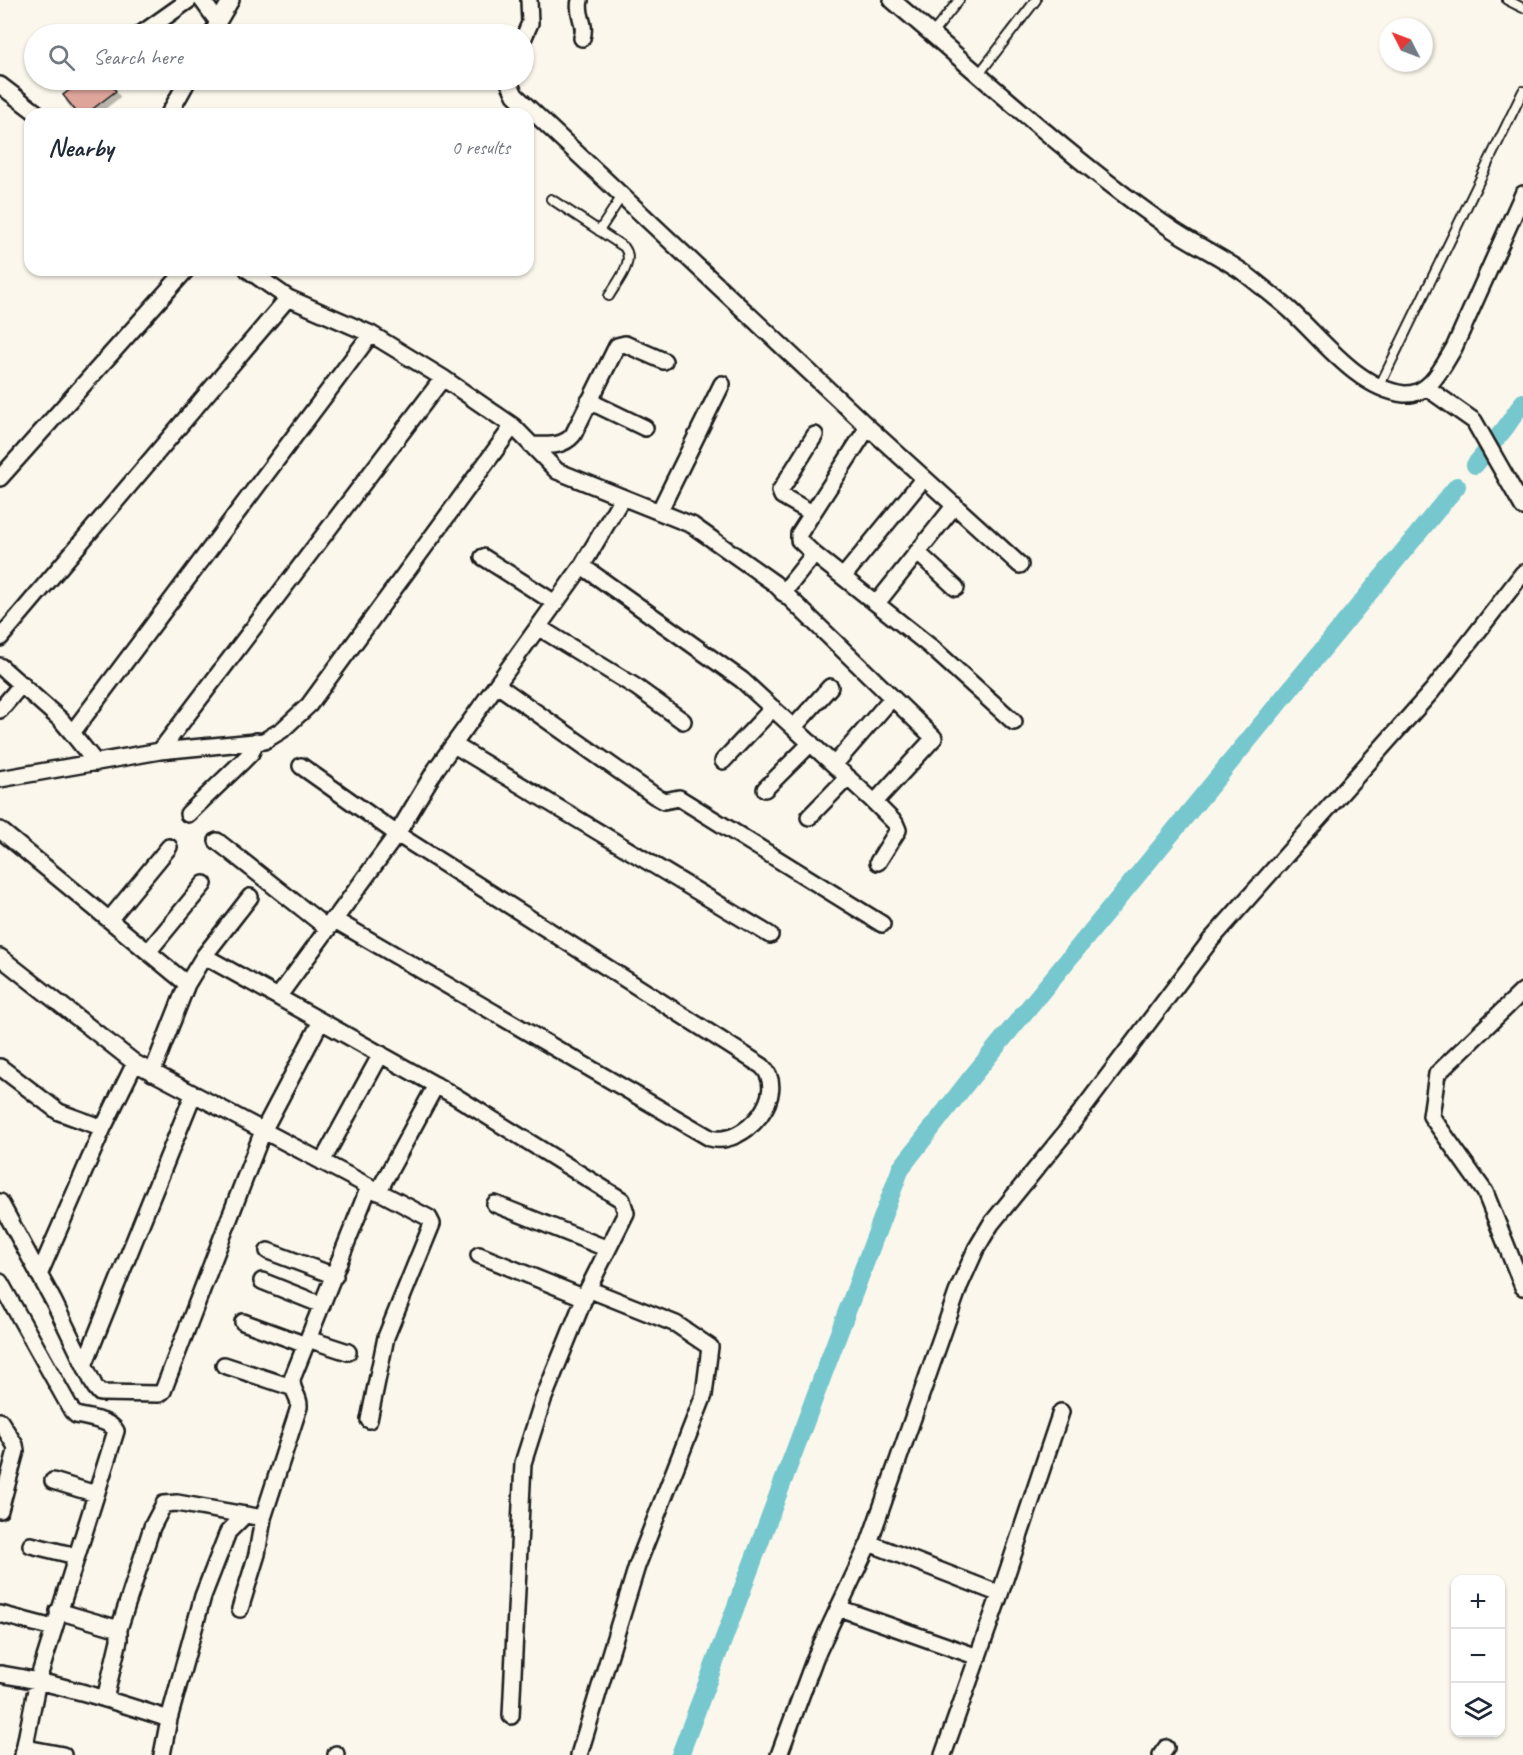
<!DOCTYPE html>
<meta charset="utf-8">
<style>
:root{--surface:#fff;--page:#f6f6f7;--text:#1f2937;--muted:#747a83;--line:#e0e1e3}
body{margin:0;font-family:Caveat,sans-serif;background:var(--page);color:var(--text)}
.controls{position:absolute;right:18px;bottom:18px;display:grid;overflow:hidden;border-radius:12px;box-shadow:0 2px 4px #0004}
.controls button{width:54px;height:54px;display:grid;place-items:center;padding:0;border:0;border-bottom:2px solid var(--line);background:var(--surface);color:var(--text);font:30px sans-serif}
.compass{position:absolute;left:1379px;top:18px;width:54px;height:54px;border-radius:50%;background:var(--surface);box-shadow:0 2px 4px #0004;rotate:312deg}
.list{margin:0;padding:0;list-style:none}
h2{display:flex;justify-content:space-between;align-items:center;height:78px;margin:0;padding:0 24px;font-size:26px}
h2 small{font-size:20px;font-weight:400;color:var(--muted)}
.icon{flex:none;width:33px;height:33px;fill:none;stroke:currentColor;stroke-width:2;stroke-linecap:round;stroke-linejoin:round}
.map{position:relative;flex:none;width:1523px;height:1755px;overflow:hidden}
.search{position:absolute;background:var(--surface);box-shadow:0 2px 4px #0004;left:24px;top:24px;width:510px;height:66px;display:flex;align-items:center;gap:15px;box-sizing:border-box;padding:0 21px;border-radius:33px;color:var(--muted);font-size:22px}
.panel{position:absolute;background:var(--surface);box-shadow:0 2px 4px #0004;left:24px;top:108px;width:510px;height:168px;border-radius:18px}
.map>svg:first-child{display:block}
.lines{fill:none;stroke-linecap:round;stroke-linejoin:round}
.canal{stroke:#76c7ce;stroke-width:18}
.building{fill:#dea59b;stroke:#1c1c1c;stroke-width:1.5;filter:url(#shadow)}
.lane-casing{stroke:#1c1c1c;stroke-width:12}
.street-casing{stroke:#1c1c1c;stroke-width:20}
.lane{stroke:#fbf7ec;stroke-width:8}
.street{stroke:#fbf7ec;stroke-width:15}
</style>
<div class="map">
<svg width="1523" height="1755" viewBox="0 0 1523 1755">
<defs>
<filter id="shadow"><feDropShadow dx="3.5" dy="6" stdDeviation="0" flood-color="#0004"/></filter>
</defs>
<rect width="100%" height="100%" fill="#fbf7ec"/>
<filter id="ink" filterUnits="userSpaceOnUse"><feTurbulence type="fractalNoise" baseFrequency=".0167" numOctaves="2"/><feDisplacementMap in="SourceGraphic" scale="12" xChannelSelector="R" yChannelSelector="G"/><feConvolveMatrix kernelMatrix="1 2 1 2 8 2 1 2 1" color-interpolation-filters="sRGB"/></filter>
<g filter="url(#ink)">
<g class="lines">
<!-- canal -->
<path class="canal" d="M1475,465L1506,427L1523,402
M680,1755L901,1168L970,1079L1457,486"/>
</g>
<!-- building -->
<path class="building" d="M83,80H107L116,91L86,114H78L63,95Z"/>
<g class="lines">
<!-- lane casing -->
<g class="lane-casing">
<path id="lane" d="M1507,0L1523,8
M932,34L959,0
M979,74L1036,0
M551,199L624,247C636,261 617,282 609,296
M599,231L622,196
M1379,387L1523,91"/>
</g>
<!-- street casing -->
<g class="street-casing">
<path id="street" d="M202,0L218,22L212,34
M580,0C576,16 587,22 582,38
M892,0C983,77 1075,163 1173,230C1197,246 1224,258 1247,275C1261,286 1275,297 1289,309C1321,338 1358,389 1404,394C1430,396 1443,366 1454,348L1523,194
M218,22L231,0
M141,34L189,0
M524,37L530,23L529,0
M508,80L515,95L868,427L1020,565
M0,85L38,114
M169,114L188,80
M248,270L288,298L371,334L443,378L513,426L557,471L692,525L774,583L934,738L875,802
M1427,388L1474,421L1523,507
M589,401L645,428
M531,445C546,445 562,448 573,435L617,346L625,344L664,361
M0,478L186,270
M659,512L722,384
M812,513L782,496L780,491L815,435
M917,552L956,588
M814,554L931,647L1014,722
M483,557L555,603
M582,566L742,680L872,800L895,823L898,830L878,862
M843,577L924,478
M783,593L814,554L799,540V534L868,427
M877,603L955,505
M538,627L636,687L683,721
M0,638L288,298
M0,666L61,720L72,733L371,334
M497,685L655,796L664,801L679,798L882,924
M0,710L22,684
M794,727L830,687
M72,733L96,763
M454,745L770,935
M160,751L443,378
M723,761L773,708
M834,765L892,698
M301,766L397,834L278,997L455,1096L622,1200L626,1213L588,1289L543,1400L523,1463L511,1716
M0,779L160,751L264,741L282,730L309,705L513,426
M765,789L811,743
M188,814L242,762L251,753L256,741
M809,817L848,777
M0,830L187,984
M217,841L327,928
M333,919L710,1138C745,1148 790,1093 762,1066L397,834L436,769L582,566L622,498
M109,920L169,847
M148,952L204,884
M204,956L278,997
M0,957L135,1063L429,1218L432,1224L386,1337L369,1420
M1523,991L1437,1074L1431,1116L1485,1192L1523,1287
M0,1067L59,1112L103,1128
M152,1073L187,984L204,956L250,897
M322,1162L381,1054
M378,1192L436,1085
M0,1202L54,1302L95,1387L100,1393L159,1394L163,1391L263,1131L321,1021
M495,1204L608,1249
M268,1251L335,1276
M479,1255L585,1298
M39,1275L103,1128L135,1063
M262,1281L322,1305
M0,1282L72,1411L76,1415C88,1418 110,1420 116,1431L38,1680L23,1755
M243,1322L306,1345
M308,1339L348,1352
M85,1363L193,1095
M224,1365L291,1387
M0,1421L15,1445L16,1451L0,1510
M53,1481L96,1494
M263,1518L299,1407C300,1395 291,1392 292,1379L369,1187
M869,1543L1000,1594
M31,1545L76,1556
M839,1608L978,1657
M58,1611L119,1629
M0,1614L53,1628
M0,1674C58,1683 113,1701 169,1719
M105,1699L119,1640V1629L152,1527L164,1504L177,1503L263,1518L257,1554L240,1609
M26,1748L63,1755
M336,1754V1755
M162,1755L169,1719L203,1596L228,1532L245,1515
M579,1755L637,1566L704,1395L710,1347L676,1324L588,1289
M779,1755L815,1658L869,1543L959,1287L976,1249L991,1224L1065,1133L1210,941L1432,691L1523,573
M943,1755L1000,1594L1061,1412
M1161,1755L1166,1748"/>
</g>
<!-- lane -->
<use href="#lane" class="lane"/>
<!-- street -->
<use href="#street" class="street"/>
</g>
</g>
</svg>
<div class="controls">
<button>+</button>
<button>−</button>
<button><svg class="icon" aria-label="layers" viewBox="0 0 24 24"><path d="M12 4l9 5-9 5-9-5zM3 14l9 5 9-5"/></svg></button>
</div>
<svg class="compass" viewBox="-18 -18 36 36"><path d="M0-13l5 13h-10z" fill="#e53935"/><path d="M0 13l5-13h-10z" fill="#747a83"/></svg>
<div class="search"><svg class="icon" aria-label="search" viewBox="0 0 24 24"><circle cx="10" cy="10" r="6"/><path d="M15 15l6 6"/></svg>Search here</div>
<section class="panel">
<h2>Nearby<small>0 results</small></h2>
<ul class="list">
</ul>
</section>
</div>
